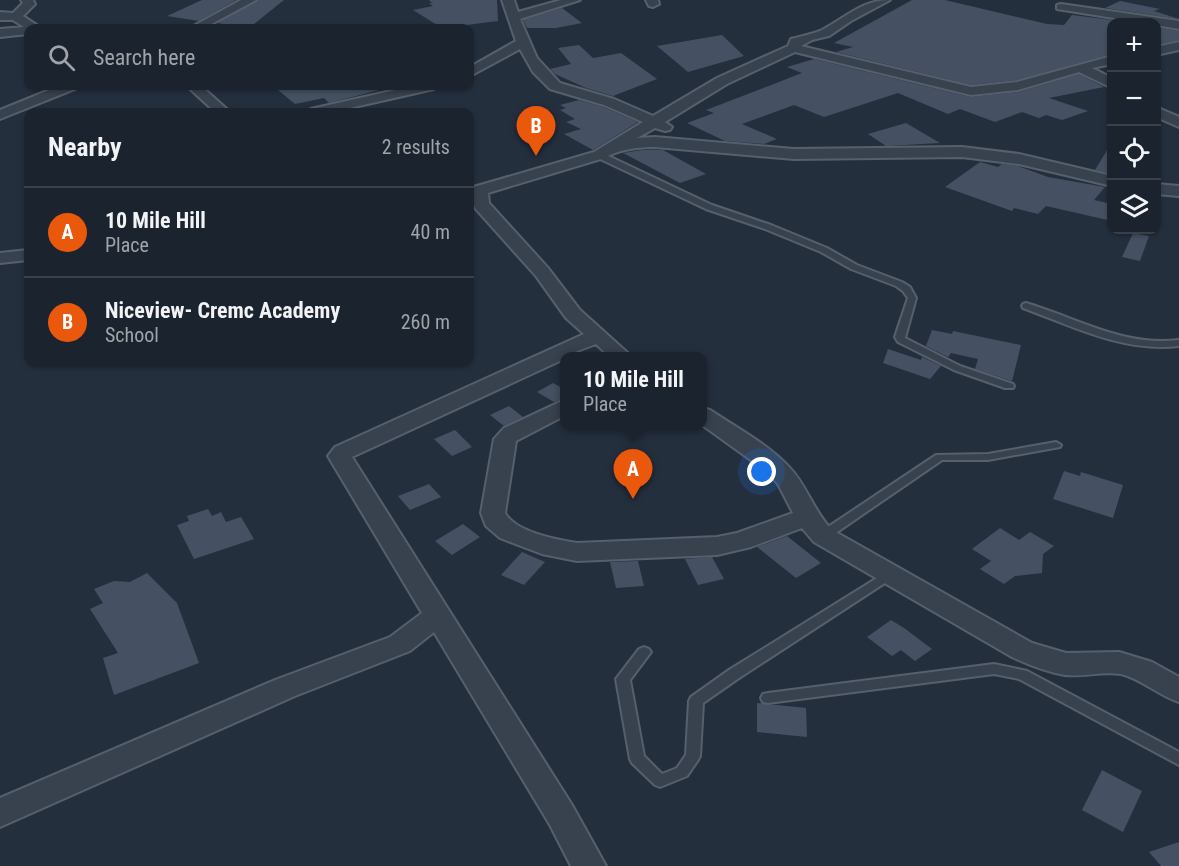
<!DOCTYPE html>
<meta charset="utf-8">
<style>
:root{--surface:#1b232e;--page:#242b36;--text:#f1f3f6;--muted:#a0a4aa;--line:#39404a;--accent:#ea580c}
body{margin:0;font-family:"Roboto Condensed",sans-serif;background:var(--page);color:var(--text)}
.controls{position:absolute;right:18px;top:18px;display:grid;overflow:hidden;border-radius:12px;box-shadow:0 2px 4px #0004}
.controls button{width:54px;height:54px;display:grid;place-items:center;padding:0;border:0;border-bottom:2px solid var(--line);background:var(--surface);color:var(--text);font:30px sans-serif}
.you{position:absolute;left:762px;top:472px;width:21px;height:21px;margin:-15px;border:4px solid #fff;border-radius:50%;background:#1a73e8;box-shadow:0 0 0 9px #1a73e833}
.badge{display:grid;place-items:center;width:39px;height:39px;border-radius:50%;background:var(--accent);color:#fff;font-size:20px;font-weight:700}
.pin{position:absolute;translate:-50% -50px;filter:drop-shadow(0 2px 3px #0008)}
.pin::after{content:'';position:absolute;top:32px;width:21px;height:18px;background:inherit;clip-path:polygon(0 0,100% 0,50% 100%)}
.popup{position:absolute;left:560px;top:352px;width:147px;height:78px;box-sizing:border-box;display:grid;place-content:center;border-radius:12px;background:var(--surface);filter:drop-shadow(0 2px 4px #0005);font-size:20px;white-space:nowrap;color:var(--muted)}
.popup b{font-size:22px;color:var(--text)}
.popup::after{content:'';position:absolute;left:50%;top:100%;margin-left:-12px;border:12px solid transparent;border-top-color:var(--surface)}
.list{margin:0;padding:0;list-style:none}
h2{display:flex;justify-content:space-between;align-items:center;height:78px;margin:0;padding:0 24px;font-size:26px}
h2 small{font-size:20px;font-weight:400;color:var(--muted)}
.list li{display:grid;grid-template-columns:39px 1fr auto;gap:18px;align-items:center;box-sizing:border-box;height:90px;padding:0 24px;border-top:2px solid var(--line)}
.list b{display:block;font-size:22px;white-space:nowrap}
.list p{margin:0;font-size:20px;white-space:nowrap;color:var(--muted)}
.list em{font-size:20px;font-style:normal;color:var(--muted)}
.icon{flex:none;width:33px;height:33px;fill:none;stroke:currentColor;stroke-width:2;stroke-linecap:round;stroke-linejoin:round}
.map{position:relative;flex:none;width:1179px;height:866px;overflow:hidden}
.search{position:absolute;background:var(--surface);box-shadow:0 2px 4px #0004;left:24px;top:24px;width:450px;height:66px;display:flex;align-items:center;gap:15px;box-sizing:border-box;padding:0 21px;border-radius:12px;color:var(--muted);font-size:22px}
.panel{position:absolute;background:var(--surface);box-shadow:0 2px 4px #0004;left:24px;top:108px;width:450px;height:258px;border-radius:12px}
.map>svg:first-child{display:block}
.building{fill:#455162}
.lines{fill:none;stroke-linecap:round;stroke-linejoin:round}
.service-casing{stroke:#565f6c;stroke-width:4}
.minor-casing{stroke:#565f6c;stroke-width:4}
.service{fill:#38414e;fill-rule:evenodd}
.minor{fill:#38414e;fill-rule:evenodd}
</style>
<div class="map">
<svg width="1179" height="866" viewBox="0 0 1179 866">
<rect width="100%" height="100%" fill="#242f3e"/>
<!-- building -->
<path class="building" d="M202,0H236L199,21L167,16Z
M258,0H284L249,28L217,23Z
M429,0H497L498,21L442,28L413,10L433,6L429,3H432Z
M912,0H945L1047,24L1064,25L1072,15L1128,22H1112V54L1017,80L971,85L836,52L853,47L834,43Z
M1120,1L1160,9L1154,11L1179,19L1105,8Z
M562,8L582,23L556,28H527L523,20Z
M1156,27L1179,31V40L1156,45Z
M722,35L744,56L688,72L657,46Z
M579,45L593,58L621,53L657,79L613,96L586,88L555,74L550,69L571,64L558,48Z
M814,59L970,97L1019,92L1079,74L1104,87L1049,98L1088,111L1062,120L1046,115L1039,118L1022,112L995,122L960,109L948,114L898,93L824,117L794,105L742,124L777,139L764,144L725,141L687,123L714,113L706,110L802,73L787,67Z
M273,86H379V90L329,103L324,98L295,104Z
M579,100L603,107L638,122L593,150L564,134L581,129L566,122L575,119L560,110L566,108L560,105Z
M906,123L940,143L886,146L868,134Z
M1112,142V174L1095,170Z
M642,150H663L706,174L680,183L623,153Z
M980,162L998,167L1002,164L1018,166L1048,177L1105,187L1094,200L1112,204V221L1046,206L1038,214L1014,208L1012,211L945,187Z
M1133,233L1149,236L1140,261L1122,257Z
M932,330L952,334L953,331L1021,345L1012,381L975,369L978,359L951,353L948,357L926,346Z
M888,349L921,360L922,357L941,366L930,379L883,363Z
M553,383L564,389V398L554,402L537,392Z
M509,406L523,417L504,426L490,415Z
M455,430L472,447L452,456L434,439Z
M1064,471L1080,476L1081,472L1123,485L1113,518L1053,499Z
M429,484L441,497L410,510L398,496Z
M208,509L212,516L221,512L226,522L241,517L254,539L194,559L177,525L189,521L187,516Z
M463,524L480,537L452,555L435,541Z
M1000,528L1019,540L1030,532L1054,546L1043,554L1042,573L1015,576L1004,584L980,569L991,561L972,549Z
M787,536L821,563L796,578L757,547Z
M522,552L545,562L524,585L501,575Z
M712,557L724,579L698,585L685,559Z
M638,561L644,586L616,588L610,562Z
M147,573L177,603L199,663L114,695L103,658L118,653L90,609L103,603L94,589L114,581L130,582Z
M891,620L904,628L932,649L915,661L901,650L892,656L867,637Z
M757,703L806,708L807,737L757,732Z
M1102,770L1142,791L1123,832L1082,810Z
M1179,842V866H1161L1149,852Z"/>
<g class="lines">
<!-- service casing -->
<g class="service-casing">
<path id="service" d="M596,153H602L712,205L771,225L827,248L857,265L902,282L910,287L916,298L905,338L960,366L1013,384L1014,386L1013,388H1005L954,370L898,342L895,337L908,298L903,291L896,286L851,269L821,252L765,229L706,209L596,157Z
M1026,303C1077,318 1124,347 1179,340V346C1125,353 1072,326 1023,308L1022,306L1023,304Z
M1056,442L1061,445L1060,447L988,460H942L827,539H819L817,536L819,533L936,455L988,454Z
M890,570L894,571L896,574L894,577L739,678L703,703L700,756L698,760L687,776L660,787L655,785L632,763L630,759L616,679L639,649L644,647L649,649L651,652L630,680L644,756L662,774L677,768L686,755L689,701L691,697L729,670Z
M994,664L1027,671L1179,752V765L1019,679L994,674L768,703L763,702L761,698L763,694L768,693Z"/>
</g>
<!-- minor casing -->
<g class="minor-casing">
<path id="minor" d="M21,0H33L35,4L23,16L41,28H28V34L0,37V29L24,27L13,20H0V12L13,13L23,3Z
M241,0H256L204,28H190Z
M502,0H514L518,12L561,0H580L520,19L537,58L560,83L614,99L653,116L717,78L788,46L791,39C801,36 813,34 822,30C845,18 862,0 890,0L851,21L829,36L812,40L801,46L971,87L1017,82L1112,56V64L1092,68L1112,78V88L1079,72L1018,90L971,95L795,52L727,84L665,122L672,127L670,130L665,131L655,128L637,138L655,137L794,149L962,147L1019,154L1112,176V186L1019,164L962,157L794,159L655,147C638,147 620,149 604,158L488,193L489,203L548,268L580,310L631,356H609L596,344L564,356V359L352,457L572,805L606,866H571L550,825L434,632L410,651L295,696L0,827V798L275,680L390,637L422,613L328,456L335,447L584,334L566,318L536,276L475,208L472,197L470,198V188L594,152L643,122L604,105L550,89L533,72L520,49L470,76V67L516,41Z
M646,0H658L659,4L653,7L649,6Z
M1061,4L1179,21V29L1156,25V22H1139L1057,9V5Z
M1179,42V50L1156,55V47Z
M59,86H77L75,89L0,119V110Z
M187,86H201L230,112H215Z
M413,86H436L434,89L332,112H309L311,109Z
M1156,107L1179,117V127L1156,117Z
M1156,184L1179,186V196L1156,194Z
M28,250V260L0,263V253Z
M564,400V416L516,441L505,513C515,532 557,540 577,543L717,537L737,533L793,513L778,484L766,471L702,425V408L710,410C737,428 768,444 790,468C807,486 814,512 832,530L1032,643L1066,653L1119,652L1152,662L1179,677V702C1159,696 1142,679 1121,674C1103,671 1083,677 1065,675C1047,672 1029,665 1012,657L814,542L802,528L751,547L717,555L577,561L542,554L500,538L486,526L481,513L494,439L504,428Z"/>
</g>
<!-- service -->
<use href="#service" class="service"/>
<!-- minor -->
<use href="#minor" class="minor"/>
</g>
</svg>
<div class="controls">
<button>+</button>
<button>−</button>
<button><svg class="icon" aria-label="locate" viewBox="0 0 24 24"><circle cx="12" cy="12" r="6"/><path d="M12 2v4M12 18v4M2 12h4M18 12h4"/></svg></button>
<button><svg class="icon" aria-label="layers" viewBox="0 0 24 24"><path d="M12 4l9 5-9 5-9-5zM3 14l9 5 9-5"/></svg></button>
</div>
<div class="you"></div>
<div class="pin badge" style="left:633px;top:499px">A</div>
<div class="popup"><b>10 Mile Hill</b>Place</div>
<div class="pin badge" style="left:536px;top:156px">B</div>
<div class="search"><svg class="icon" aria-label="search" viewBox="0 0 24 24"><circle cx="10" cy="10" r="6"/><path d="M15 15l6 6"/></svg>Search here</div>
<section class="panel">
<h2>Nearby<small>2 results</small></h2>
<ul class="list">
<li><span class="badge">A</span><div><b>10 Mile Hill</b><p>Place</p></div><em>40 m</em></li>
<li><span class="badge">B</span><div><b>Niceview- Cremc Academy</b><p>School</p></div><em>260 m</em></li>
</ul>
</section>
</div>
